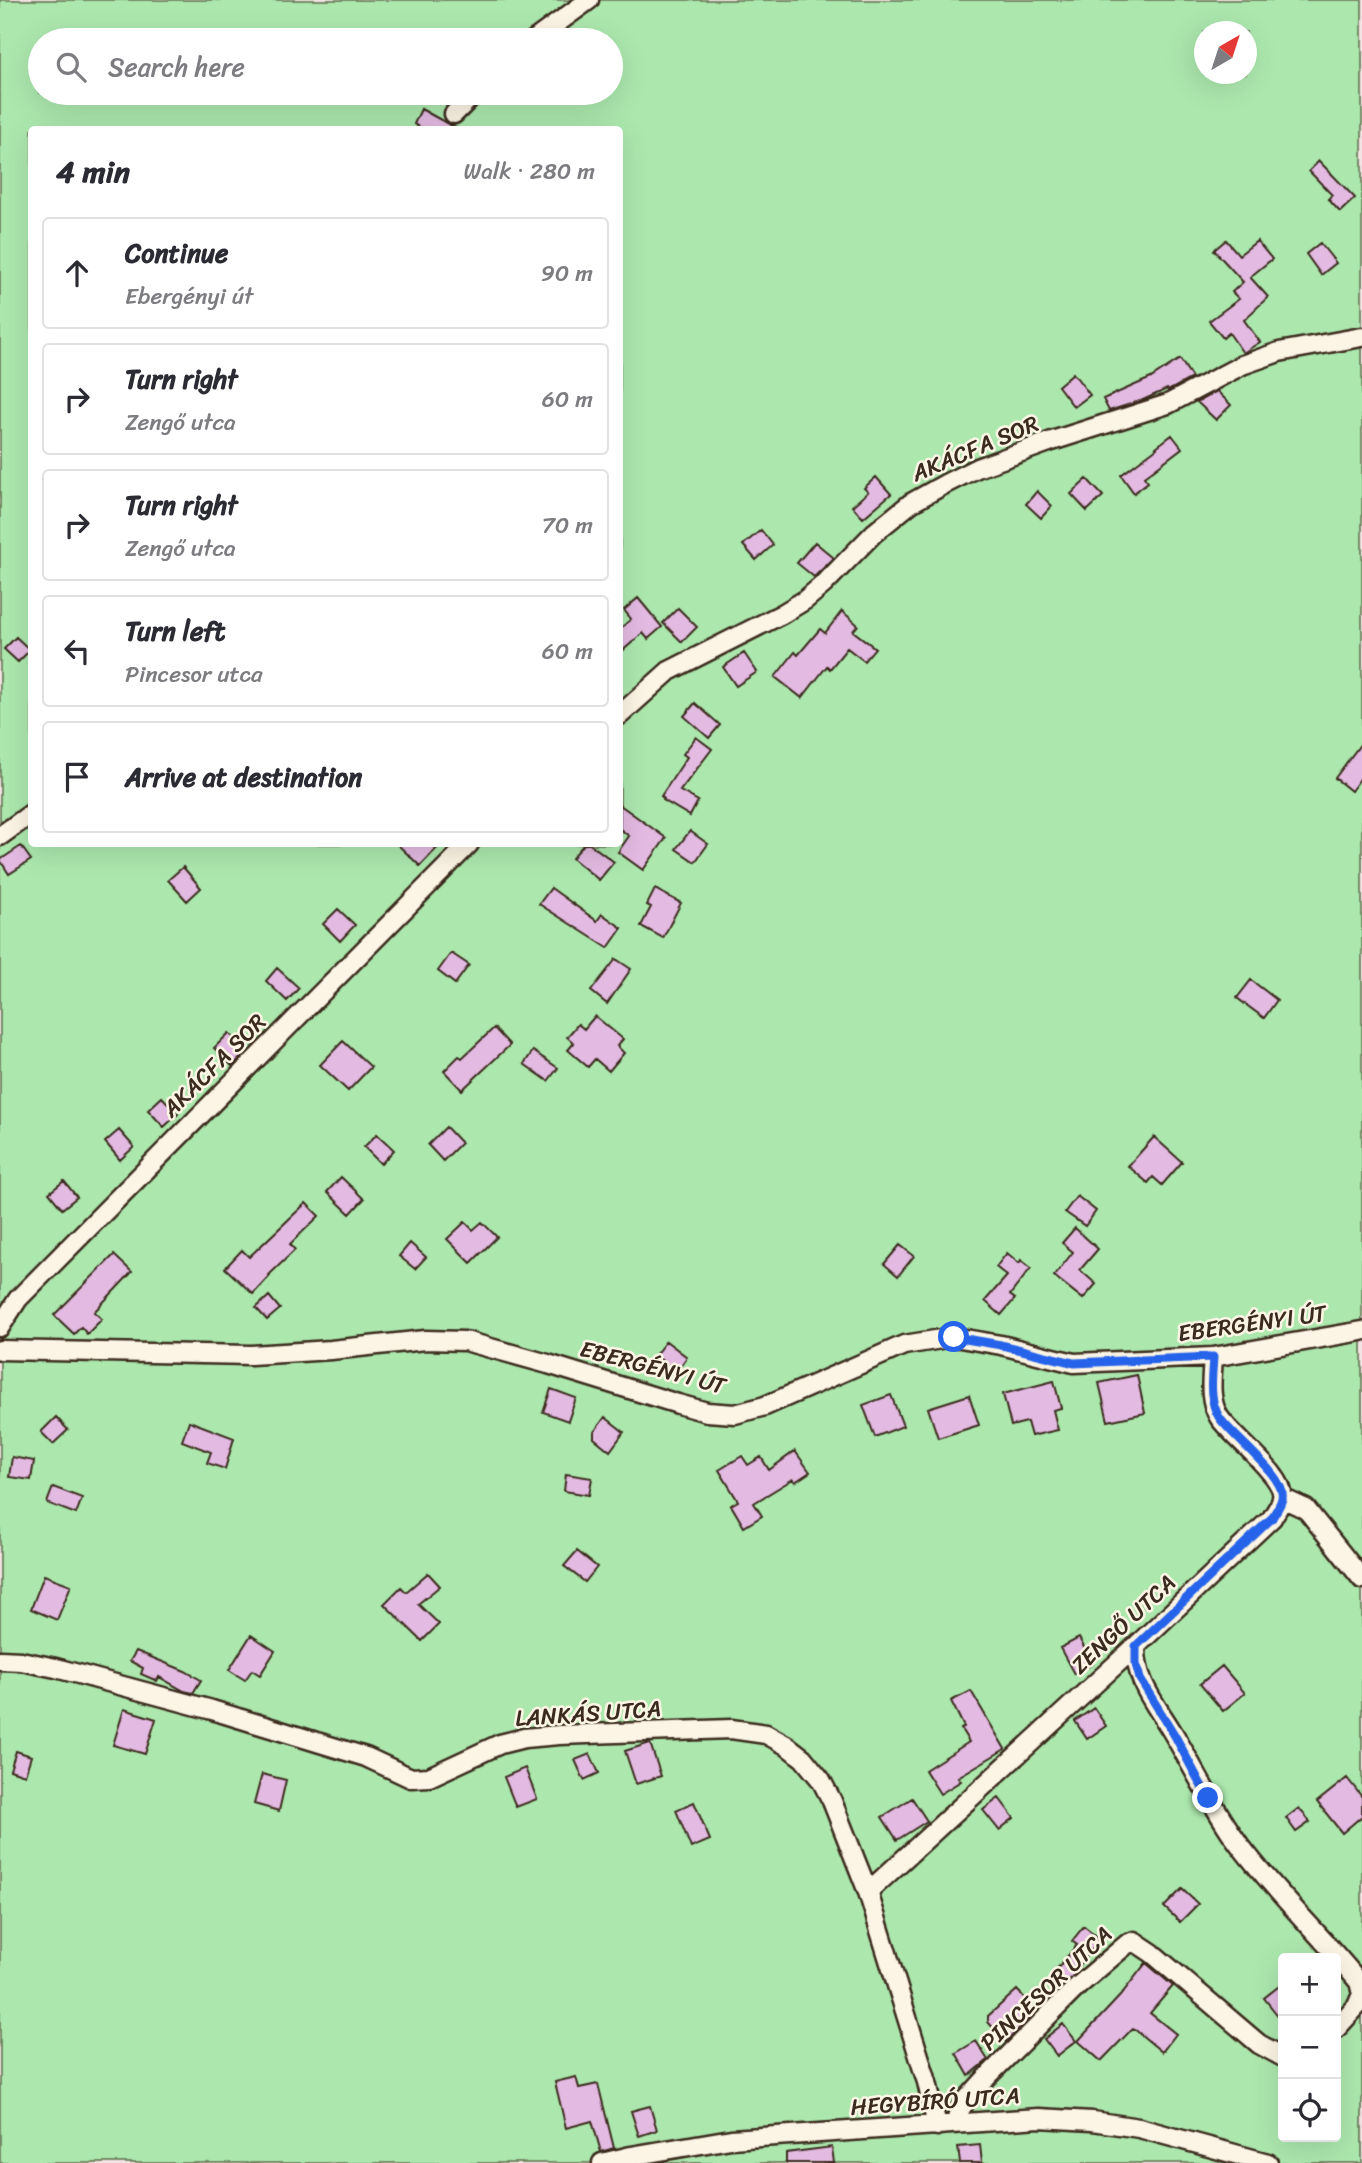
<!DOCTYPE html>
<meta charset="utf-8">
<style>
:root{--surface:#fff;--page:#f7f7f7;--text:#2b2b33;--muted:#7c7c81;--line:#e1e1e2}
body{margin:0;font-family:Sriracha,sans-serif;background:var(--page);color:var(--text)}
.controls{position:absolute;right:21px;bottom:21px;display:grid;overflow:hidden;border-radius:7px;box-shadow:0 7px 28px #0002}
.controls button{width:63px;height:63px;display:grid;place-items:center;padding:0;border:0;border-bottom:2px solid var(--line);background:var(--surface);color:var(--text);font:35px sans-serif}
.compass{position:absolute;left:1194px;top:21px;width:63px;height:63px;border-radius:50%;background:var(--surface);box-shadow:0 7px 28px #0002;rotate:39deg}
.stop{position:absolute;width:21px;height:21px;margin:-16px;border:5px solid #2563eb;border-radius:50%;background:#fff}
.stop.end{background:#2563eb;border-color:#fff;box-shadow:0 2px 7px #0008}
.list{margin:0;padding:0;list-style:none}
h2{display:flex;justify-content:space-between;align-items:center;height:91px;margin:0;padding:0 28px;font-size:30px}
h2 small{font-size:23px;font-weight:400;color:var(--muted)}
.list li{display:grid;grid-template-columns:46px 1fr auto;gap:21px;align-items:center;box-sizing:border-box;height:112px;margin:0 14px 14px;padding:0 14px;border:2px solid var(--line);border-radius:7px}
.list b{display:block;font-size:26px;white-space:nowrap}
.list p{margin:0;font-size:23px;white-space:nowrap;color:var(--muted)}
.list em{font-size:23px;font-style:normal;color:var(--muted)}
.icon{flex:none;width:38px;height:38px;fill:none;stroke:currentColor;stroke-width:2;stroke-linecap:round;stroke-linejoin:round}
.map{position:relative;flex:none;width:1362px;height:2163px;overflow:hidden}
.search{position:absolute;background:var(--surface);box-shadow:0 7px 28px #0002;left:28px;top:28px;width:595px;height:77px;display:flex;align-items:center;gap:18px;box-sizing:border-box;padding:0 24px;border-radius:38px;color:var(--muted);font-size:26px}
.panel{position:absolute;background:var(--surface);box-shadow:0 7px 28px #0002;left:28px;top:126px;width:595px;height:721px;border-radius:7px}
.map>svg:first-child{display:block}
.green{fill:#ace8ae;stroke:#748966;stroke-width:2;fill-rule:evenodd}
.building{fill:#e3bae2;stroke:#3b2a1e;stroke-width:2}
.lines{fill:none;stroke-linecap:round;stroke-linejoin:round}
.street-casing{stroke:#3b2a1e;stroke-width:23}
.street{stroke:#fcf5e5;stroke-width:18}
.route{stroke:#2563eb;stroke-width:9}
.labels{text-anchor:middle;stroke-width:5;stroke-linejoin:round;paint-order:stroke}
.street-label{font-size:23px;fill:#3b2a1e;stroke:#fcf5e5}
</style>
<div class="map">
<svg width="1362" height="2163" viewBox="0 0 1362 2163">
<rect width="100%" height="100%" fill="#f4e3e4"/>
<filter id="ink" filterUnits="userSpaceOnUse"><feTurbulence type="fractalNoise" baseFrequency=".0143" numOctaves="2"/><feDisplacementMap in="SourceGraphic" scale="14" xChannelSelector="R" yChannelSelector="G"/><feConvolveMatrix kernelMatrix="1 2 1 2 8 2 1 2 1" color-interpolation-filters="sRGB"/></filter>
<g filter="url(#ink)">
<!-- green -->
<path class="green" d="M0,0H1362V2163H0ZM1204,32H1246V74H1204ZM40,40H611V93H40ZM32,130H620V844H32ZM1283,1958H1336V2137H1283Z"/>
<!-- building -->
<path class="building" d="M421,109L450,125L460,130H424L414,124Z
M1319,161L1355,198L1340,212L1328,199L1332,195L1309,171Z
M1226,240L1239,255L1257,241L1272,259L1250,277L1268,297L1244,320L1260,342L1243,353L1229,333L1223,338L1209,321L1239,299L1232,292L1243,282L1214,250Z
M1320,243L1336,263L1321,275L1306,254Z
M1180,359L1192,378L1168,391L1167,389L1143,400L1109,411L1103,399L1151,378Z
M1073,373L1090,395L1074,407L1058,386Z
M1217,391L1231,405L1216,420L1197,402Z
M1172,435L1182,448L1144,477L1148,482L1134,493L1121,475L1157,448L1156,447Z
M876,477L891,494L863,518L852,506L868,492L864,488Z
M1087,479L1103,496L1087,511L1071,494Z
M1037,491L1052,506L1041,518L1026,504Z
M761,530L773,545L756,560L743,545Z
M815,542L834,558L814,577L797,563Z
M638,598L662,627L648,639L643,633L620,653V629L631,619L624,610Z
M678,608L697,627L682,642L663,623Z
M842,611L858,625L853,631L875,648L864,661L847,648L830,669L827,666L802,698L775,677L795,652L798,655L820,629L825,633Z
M16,637L30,650L18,662L4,649Z
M744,653L757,672L736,686L723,667Z
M695,703L720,725L709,738L684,716Z
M696,737L712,749L680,791L698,801L690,816L663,800L664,799L661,796L687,757L683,754Z
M1362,742V776L1351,791L1335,778Z
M620,805L666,838L643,870L618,852L629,836L620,829Z
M690,831L708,844L695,862L676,849Z
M397,844H441L420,866Z
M584,844H590L614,862L599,880L572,858Z
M21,846L31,860L9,874L0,860Z
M183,867L201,888L187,901L168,880Z
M551,888L597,921L602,914L622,928L608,948L539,904Z
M655,889L681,903L663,938L641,926L651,907L647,905Z
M338,909L355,925L340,941L323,924Z
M451,953L469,965L455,984L438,971Z
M616,959L631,969L607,1004L591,991Z
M277,968L299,988L287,1001L266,981Z
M1251,980L1277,1000L1264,1018L1237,998Z
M595,1016L623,1039L617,1046L624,1053L609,1071L595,1059L588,1067L568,1050L574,1043L567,1037L578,1024L584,1029Z
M494,1028L510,1045L462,1090L444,1071L459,1056L462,1058Z
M229,1033L247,1052L232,1066L214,1048Z
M343,1041L371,1067L348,1091L320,1065Z
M533,1051L558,1068L548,1081L524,1064Z
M162,1097L178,1114L164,1127L148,1110Z
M446,1127L461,1143L443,1161L428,1145Z
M119,1130L134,1147L120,1160L105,1142Z
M377,1134L394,1150L381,1164L364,1147Z
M1154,1137L1182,1162L1162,1185L1153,1177L1148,1183L1128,1166Z
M341,1177L364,1199L350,1214L327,1192Z
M64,1181L77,1197L62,1209L49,1193Z
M1077,1196L1096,1211L1085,1226L1065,1212Z
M306,1203L319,1216L290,1244L295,1250L269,1275L270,1276L253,1294L225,1268L242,1250L249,1257Z
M465,1222L473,1230L482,1222L497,1237L471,1263L447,1239Z
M1075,1228L1098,1249L1080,1270L1096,1284L1083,1299L1054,1276L1073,1252L1062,1243Z
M410,1243L426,1257L415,1269L399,1256Z
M900,1245L914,1256L898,1276L884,1264Z
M1007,1253L1019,1263L1021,1260L1031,1268L1010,1295L1015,1299L1001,1315L985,1301L1007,1276L996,1267Z
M114,1255L132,1272L94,1312L102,1319L87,1334L81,1327L74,1334L54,1315Z
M269,1296L280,1309L267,1320L256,1308Z
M666,1341L687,1357L676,1372L655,1355Z
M1137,1375L1145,1413L1108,1421L1099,1383Z
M1054,1381L1061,1408L1053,1410L1058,1430L1031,1436L1027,1422L1011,1426L1003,1394Z
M551,1389L576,1398L568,1421L543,1412Z
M891,1395L903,1426L875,1437L863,1405Z
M969,1395L979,1425L938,1438L928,1408Z
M56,1417L68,1430L53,1444L41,1432Z
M605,1417L624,1432L610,1451L594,1438V1432Z
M189,1421L234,1438L225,1469L207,1463L211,1452L182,1441Z
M795,1451L810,1472L795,1482L793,1479L754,1503L762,1516L744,1527L731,1505L738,1501L719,1470L742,1456L748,1465L761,1457L769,1470Z
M12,1457L34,1461L31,1480L9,1477Z
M566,1474L592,1478L589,1495L564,1491Z
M53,1487L82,1498L76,1514L47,1503Z
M577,1551L597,1567L585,1582L564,1566Z
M428,1573L440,1586L418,1604L439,1624L422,1641L384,1604L401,1587L406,1592Z
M44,1575L71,1585L57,1620L31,1609Z
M251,1635L275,1651L260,1675L252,1670L245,1680L229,1670Z
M1079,1638L1093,1664L1074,1674L1060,1648Z
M136,1651L185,1671L201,1680L193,1693L184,1691L159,1677L157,1681L141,1674L143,1668L130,1661Z
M1222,1666L1245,1693L1223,1711L1200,1684Z
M971,1691L1005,1749L958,1777L961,1781L940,1794L925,1770L969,1742L961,1729L964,1727L951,1701Z
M1094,1708L1106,1726L1087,1739L1075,1721Z
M124,1709L156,1719L145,1754L113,1745Z
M650,1743L661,1776L636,1784L625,1751Z
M16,1751L31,1756L25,1775L10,1770Z
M590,1754L599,1773L584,1780L575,1760Z
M525,1768L537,1799L516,1807L504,1777Z
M262,1774L286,1780L279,1811L254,1804Z
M1347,1778L1362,1797V1816L1342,1833L1317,1802Z
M912,1798L927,1821L897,1840L882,1817Z
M999,1798L1014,1818L999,1830L983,1810Z
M694,1802L710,1840L691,1848L676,1810Z
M1299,1808L1310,1822L1296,1832L1286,1818Z
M1182,1889L1198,1904L1180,1922L1164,1907Z
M1084,1926L1100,1939L1075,1970L1077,1972L1062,1986L1051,1976L1077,1945L1072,1941Z
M1146,1963L1173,1986L1150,2013L1176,2034L1162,2052L1133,2028L1101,2061L1078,2041L1120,1996Z
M1283,1983V2022L1264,1998Z
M1017,1990L1037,2011L1006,2042L988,2022V2016Z
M1063,2024L1076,2041L1057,2056L1044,2039Z
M976,2041L988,2060L969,2076L956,2053Z
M576,2077L579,2088L598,2084L614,2148L601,2152L592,2121L566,2128L555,2082Z
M650,2106L657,2130L639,2136L631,2111Z
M980,2145L982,2163H960L958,2147Z
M832,2147L834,2163H786V2153Z"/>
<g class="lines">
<!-- street casing -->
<g class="street-casing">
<path id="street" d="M534,40L589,0
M454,114L475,93
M620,715L669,671L782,614L805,600L824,584L874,533L911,503L945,484L977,468L1052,441L1168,404L1242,365L1279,352L1362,337
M0,836L32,813
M0,1327L18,1299L469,844
M0,1350L251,1355L331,1350L425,1340L465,1341L548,1364L678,1404L707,1412L735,1414L765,1406L904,1345L954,1337L1001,1345L1074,1363L1213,1357L1362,1331
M1282,1498L1306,1509L1362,1579
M1136,1646C1135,1682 1155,1703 1173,1733C1195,1770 1213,1809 1239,1844C1276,1893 1321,1935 1359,1982L1362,1994L1357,2006L1336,2029
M0,1660L21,1661L56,1668L212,1710L366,1757L411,1778L429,1777L500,1744L524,1738L559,1735L731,1729L766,1734L786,1745L803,1758L821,1780L832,1801L868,1892L927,2082L937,2126
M868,1892L1136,1646L1272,1518C1275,1512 1281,1505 1282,1498C1287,1477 1231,1436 1219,1417C1208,1399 1212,1377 1213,1357
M956,2123L959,2111L967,2099L988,2076L1078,1986L1127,1944L1134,1941L1152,1953L1259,2044L1283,2057
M602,2163L631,2156L731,2139L1039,2118L1092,2121L1139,2128L1268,2163"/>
</g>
<!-- street -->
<use href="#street" class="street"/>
</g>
</g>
<g class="lines" filter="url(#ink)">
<!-- route -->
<path class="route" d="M954,1337L1001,1345L1074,1363L1213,1357C1212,1377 1208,1399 1219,1417C1231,1436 1287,1477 1282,1498C1281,1505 1275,1512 1272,1518L1136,1646V1664L1140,1679L1175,1736L1208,1798"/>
</g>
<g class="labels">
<!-- street labels -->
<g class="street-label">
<text transform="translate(975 448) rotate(-23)" y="8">AKÁCFA SOR</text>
<text transform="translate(214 1065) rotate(-45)" y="8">AKÁCFA SOR</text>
<text transform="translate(1252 1323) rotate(-8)" y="8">EBERGÉNYI ÚT</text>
<text transform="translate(653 1367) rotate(15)" y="8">EBERGÉNYI ÚT</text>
<text transform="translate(1123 1624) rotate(-43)" y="8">ZENGŐ UTCA</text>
<text transform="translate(588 1713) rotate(-4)" y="8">LANKÁS UTCA</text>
<text transform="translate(1046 1988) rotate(-43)" y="8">PINCESOR UTCA</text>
<text transform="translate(935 2101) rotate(-4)" y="8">HEGYBÍRÓ UTCA</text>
</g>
</g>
</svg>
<div class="controls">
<button>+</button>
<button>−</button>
<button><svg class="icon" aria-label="locate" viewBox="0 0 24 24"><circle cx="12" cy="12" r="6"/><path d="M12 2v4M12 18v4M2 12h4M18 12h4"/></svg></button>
</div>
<svg class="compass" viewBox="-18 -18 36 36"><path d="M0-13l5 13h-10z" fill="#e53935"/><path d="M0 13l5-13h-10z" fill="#7c7c81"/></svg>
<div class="stop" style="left:954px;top:1337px"></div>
<div class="stop end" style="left:1208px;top:1798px"></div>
<div class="search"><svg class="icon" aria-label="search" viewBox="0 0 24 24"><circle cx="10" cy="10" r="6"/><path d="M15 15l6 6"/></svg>Search here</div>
<section class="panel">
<h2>4 min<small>Walk · 280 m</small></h2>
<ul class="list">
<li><svg class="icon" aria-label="ahead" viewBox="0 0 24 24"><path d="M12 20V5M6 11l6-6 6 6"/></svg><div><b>Continue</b><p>Ebergényi út</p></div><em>90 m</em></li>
<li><svg class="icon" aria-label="right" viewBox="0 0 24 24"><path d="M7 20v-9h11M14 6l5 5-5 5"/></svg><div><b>Turn right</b><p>Zengő utca</p></div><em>60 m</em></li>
<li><svg class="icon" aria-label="right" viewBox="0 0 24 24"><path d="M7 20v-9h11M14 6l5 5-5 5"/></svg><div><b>Turn right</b><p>Zengő utca</p></div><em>70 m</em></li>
<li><svg class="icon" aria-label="left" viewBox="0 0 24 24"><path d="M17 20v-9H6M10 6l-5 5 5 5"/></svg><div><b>Turn left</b><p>Pincesor utca</p></div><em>60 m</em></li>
<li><svg class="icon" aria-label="arrive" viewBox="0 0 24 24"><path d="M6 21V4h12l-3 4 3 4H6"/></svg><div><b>Arrive at destination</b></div></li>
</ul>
</section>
</div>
